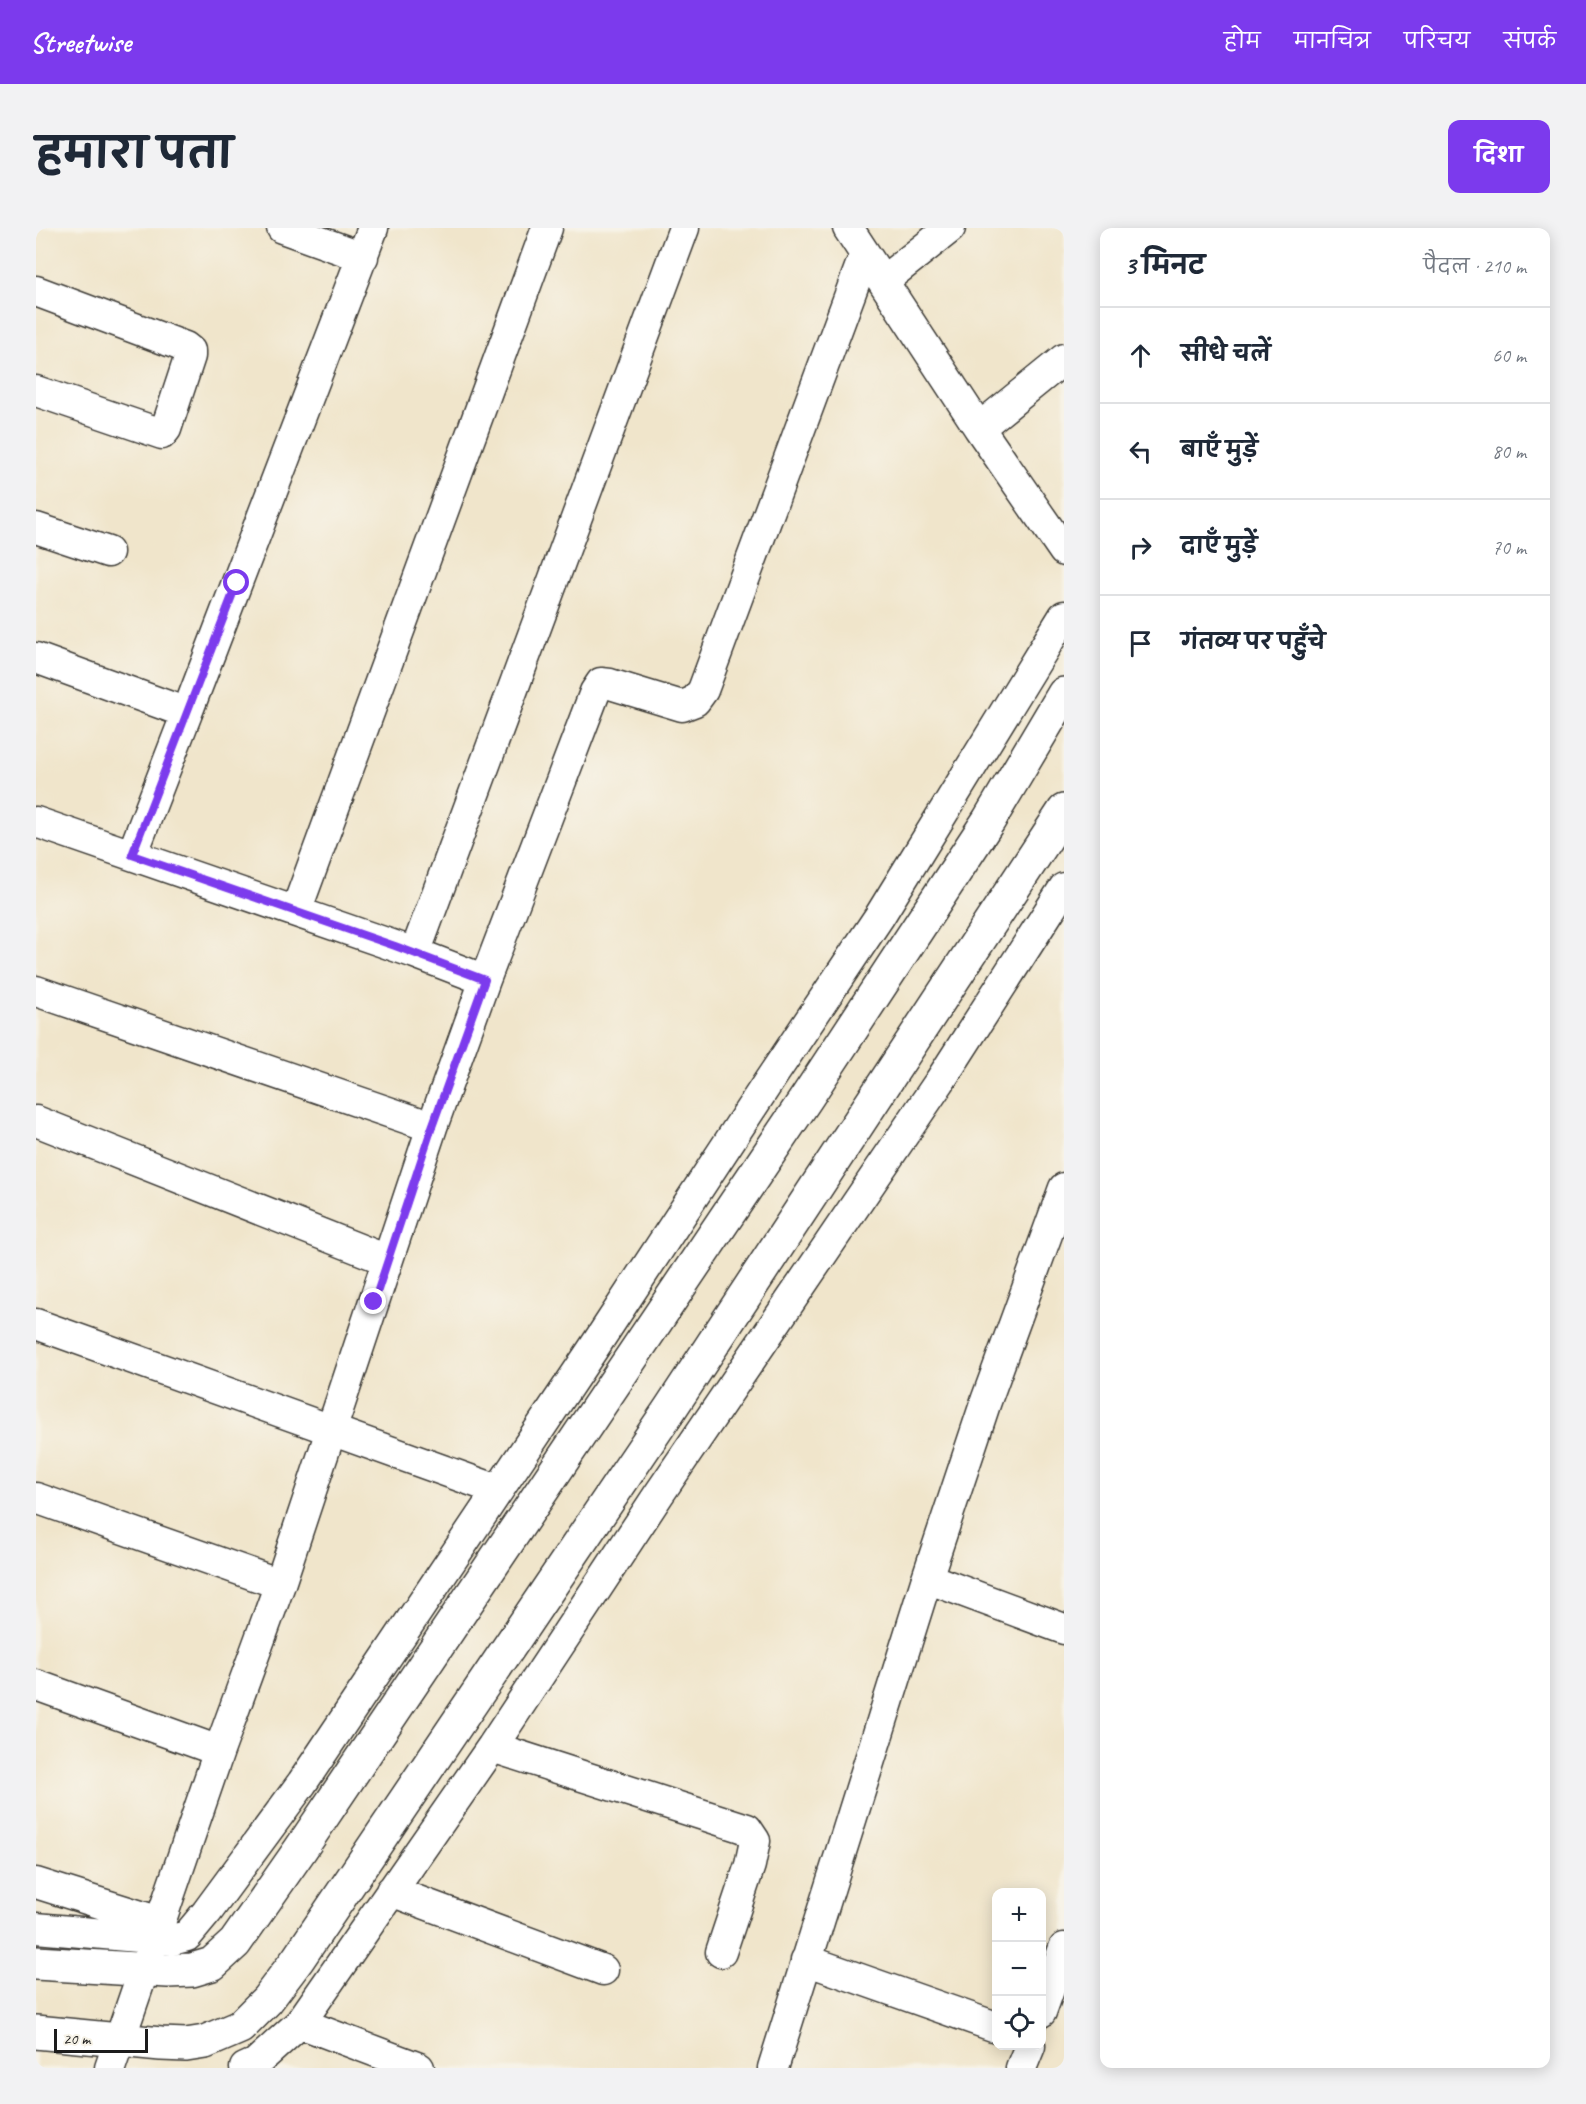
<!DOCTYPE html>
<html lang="hi">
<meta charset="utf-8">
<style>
:root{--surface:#fff;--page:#f2f2f3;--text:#1f2937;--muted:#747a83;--line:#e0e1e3;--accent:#7c3aed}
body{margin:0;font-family:Caveat,"Playpen Sans Deva",sans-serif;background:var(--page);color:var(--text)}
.controls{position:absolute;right:18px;bottom:18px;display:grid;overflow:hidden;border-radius:12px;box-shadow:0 3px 15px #0003}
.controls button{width:54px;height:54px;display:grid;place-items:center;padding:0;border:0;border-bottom:2px solid var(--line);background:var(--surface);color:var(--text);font:30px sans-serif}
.scale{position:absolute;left:18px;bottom:15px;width:94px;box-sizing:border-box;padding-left:6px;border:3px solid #1c1c1c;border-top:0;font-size:16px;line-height:21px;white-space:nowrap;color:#1c1c1c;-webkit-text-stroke:4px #f7f3e8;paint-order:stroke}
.stop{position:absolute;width:18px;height:18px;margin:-14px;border:4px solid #7c3aed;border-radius:50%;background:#fff}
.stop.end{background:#7c3aed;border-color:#fff;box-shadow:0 2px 6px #0008}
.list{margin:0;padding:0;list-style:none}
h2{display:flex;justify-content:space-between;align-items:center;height:78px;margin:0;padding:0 24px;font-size:26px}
h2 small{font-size:20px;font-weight:400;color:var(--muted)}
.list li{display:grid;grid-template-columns:39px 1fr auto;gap:18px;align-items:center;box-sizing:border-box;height:96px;padding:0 24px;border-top:2px solid var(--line)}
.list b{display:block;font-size:22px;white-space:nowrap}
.list em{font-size:20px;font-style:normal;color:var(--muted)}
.icon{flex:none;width:33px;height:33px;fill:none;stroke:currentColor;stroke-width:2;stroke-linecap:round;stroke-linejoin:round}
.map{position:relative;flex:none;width:1028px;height:1840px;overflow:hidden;border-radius:12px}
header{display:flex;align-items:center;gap:36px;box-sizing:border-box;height:84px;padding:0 30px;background:var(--accent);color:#fff}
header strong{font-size:28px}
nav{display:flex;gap:33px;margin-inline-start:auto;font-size:21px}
.intro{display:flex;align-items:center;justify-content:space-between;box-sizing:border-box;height:144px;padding:0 36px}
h1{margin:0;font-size:42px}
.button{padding:15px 27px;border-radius:12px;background:var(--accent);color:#fff;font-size:21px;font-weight:700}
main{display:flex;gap:36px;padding:0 36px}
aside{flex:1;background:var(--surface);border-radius:12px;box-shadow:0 3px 15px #0003}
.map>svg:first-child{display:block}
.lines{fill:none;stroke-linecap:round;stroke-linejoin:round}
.minor-casing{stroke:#3c3a36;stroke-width:33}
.tertiary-casing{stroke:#3c3a36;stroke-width:36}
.minor{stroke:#fff;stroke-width:30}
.tertiary{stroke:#fff;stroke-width:33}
.route{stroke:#7c3aed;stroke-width:8}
</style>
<header>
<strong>Streetwise</strong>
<nav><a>होम</a><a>मानचित्र</a><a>परिचय</a><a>संपर्क</a></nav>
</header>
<div class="intro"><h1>हमारा पता</h1><a class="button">दिशा</a></div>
<main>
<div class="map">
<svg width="1028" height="1840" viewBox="0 0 1028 1840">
<rect width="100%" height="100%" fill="#f7f3e8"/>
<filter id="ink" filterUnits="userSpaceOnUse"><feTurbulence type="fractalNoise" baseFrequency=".0167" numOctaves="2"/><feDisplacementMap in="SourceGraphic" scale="12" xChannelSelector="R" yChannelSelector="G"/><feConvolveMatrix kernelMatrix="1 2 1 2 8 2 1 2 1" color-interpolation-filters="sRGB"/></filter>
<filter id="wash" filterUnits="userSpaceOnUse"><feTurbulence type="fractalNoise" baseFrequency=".008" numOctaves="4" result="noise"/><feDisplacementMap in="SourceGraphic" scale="24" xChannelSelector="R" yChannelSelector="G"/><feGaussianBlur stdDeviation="1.35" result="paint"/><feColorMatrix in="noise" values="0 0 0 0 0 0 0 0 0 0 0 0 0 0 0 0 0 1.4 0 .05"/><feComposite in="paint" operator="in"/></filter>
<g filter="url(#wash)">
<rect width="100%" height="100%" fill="#f0e5cb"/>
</g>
<g filter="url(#ink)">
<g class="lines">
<!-- minor casing -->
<g class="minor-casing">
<path id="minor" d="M246,0L327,29
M812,0L943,200L1028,323
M847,53L914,0
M0,63L149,119L154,123V128L130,201L126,206L0,163
M943,200L1028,131
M0,300L72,324
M0,430L151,485L337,0
M0,594L379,725
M96,627L151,485
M260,683L511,0
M449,752L379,725L648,0
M0,763L396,899
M0,893L351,1032
M0,1096L462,1262
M0,1270L244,1356
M891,1350L1028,1401
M0,1457L183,1523
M456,1519L711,1601L719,1613L714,1637L685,1724
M0,1655L124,1694
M355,1663L567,1742
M0,1700L136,1712L151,1708L171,1684L266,1555L557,1121L733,853L843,689L1028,388
M770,1732L960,1799
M1005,1784L1028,1720
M264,1795L383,1840
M74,1840L183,1523L244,1356L396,899L449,752L559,464L565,455L574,456L646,478L659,473L667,462L829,26
M209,1840L220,1835L264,1795L456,1519L623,1266L904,853L1028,660
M737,1840L891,1350L950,1173L1028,960
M985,1840L994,1818"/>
</g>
<!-- tertiary casing -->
<g class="tertiary-casing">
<path id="tertiary" d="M0,1735L132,1743L156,1742L176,1736L199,1715L264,1622L771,869L953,592L1028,466
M0,1804L125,1816L150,1817L169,1814L204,1799L231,1772L262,1731L634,1181L1028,583"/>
</g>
<!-- minor -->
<use href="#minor" class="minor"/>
<!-- tertiary -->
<use href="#tertiary" class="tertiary"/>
</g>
</g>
<g class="lines" filter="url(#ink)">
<!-- route -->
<path class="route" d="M201,355L96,627L359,718L449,752L396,899L338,1074"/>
</g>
</svg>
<div class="controls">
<button>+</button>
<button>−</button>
<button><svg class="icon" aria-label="locate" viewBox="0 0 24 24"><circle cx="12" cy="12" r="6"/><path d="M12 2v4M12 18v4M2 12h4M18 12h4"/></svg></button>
</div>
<div class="scale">20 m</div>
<div class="stop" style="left:201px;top:355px"></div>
<div class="stop end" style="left:338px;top:1074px"></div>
</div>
<aside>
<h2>3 मिनट<small>पैदल · 210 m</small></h2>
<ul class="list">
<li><svg class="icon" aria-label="ahead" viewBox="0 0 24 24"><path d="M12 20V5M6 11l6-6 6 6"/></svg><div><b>सीधे चलें</b></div><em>60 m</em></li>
<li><svg class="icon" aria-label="left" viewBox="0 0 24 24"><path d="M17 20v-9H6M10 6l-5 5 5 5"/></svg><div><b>बाएँ मुड़ें</b></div><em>80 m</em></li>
<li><svg class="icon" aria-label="right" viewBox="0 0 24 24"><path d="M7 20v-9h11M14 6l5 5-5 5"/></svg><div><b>दाएँ मुड़ें</b></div><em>70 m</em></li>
<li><svg class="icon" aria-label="arrive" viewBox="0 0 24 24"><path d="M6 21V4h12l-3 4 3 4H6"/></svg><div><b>गंतव्य पर पहुँचे</b></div></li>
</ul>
</aside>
</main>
